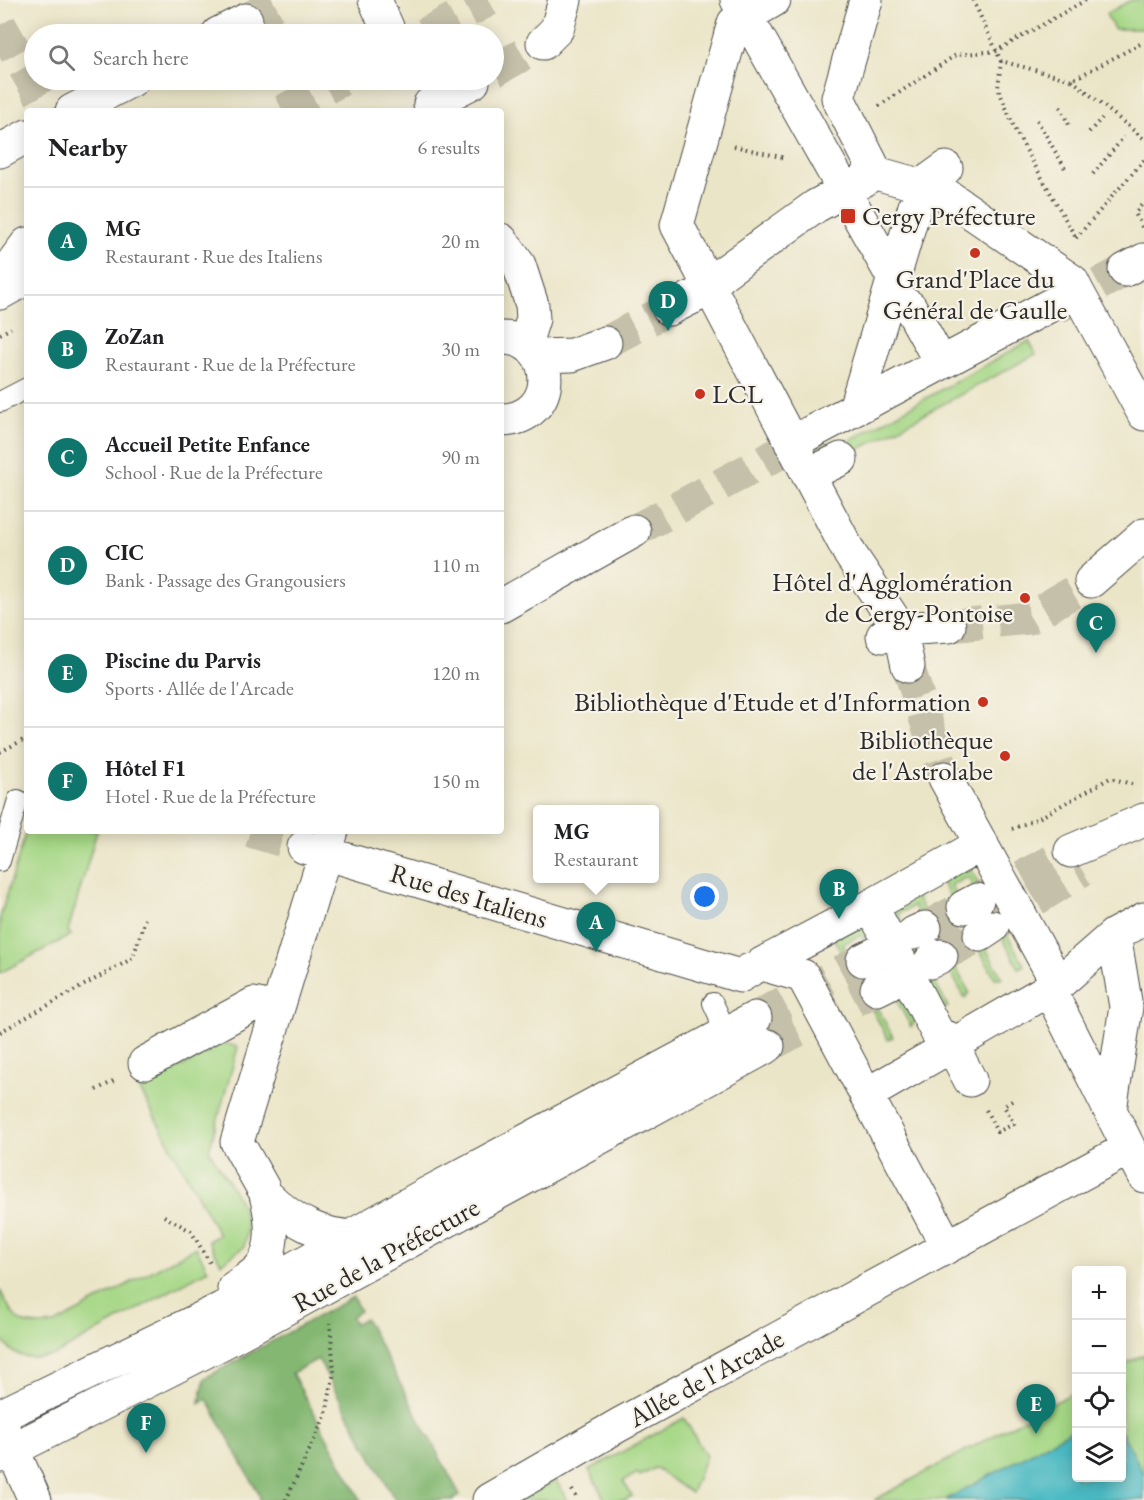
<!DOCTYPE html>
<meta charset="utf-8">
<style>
:root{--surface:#fff;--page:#f6f6f6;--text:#202124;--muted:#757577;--line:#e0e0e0;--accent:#0f766e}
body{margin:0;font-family:"EB Garamond",serif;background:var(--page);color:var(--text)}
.controls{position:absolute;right:18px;bottom:18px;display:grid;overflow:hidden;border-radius:6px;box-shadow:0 3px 15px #0003}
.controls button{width:54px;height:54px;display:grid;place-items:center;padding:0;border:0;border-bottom:2px solid var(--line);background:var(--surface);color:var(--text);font:30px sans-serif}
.you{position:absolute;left:705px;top:897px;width:21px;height:21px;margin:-15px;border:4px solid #fff;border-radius:50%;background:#1a73e8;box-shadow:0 0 0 9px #1a73e833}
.badge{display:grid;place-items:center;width:39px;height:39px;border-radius:50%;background:var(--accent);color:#fff;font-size:20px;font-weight:700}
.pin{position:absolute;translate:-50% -50px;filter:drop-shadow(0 2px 3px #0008)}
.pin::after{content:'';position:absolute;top:32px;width:21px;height:18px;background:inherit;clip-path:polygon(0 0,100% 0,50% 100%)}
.popup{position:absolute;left:533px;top:805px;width:126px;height:78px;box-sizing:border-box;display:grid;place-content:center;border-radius:6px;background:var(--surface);filter:drop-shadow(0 2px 4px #0005);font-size:20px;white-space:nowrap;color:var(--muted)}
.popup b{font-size:22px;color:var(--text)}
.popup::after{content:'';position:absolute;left:50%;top:100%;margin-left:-12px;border:12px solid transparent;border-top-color:var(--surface)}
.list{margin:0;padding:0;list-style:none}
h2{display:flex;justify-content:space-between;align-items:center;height:78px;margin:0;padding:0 24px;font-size:26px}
h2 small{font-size:20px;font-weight:400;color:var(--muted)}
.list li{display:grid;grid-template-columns:39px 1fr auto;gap:18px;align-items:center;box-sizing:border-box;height:108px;padding:0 24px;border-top:2px solid var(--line)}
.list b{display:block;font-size:22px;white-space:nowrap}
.list p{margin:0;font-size:20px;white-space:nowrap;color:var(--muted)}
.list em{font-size:20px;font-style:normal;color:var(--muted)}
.icon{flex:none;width:33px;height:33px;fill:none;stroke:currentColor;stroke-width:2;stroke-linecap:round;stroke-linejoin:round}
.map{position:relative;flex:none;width:1144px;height:1500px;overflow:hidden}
.search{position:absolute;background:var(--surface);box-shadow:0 3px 15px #0003;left:24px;top:24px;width:480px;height:66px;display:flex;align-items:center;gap:15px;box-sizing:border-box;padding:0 21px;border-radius:33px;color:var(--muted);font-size:22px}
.panel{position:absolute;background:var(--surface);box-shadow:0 3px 15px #0003;left:24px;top:108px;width:480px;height:726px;border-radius:6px}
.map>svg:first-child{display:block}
.green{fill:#a5d785;stroke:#688158;stroke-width:1.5}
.forest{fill:#84b872;stroke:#58724e;stroke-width:1.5}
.water{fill:#4bbac3;stroke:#3b7277;stroke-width:1.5}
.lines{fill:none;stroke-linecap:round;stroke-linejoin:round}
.street-tunnel{stroke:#c5c0a9;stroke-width:33;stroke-dasharray:33 16;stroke-linecap:butt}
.secondary-tunnel{stroke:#c5c0a9;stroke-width:33;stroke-dasharray:33 16;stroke-linecap:butt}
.lane-casing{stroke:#484743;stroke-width:22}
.street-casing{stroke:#484743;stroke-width:35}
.secondary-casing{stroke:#484743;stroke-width:35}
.path{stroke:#484743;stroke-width:4;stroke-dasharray:1.5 4.5;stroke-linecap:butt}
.lane{stroke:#fff;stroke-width:20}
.street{stroke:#fff;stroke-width:33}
.secondary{stroke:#fff;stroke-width:33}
.poi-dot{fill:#c8321e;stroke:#f7f3e8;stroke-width:2}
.labels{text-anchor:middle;stroke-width:4.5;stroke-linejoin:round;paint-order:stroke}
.poi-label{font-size:27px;fill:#2b2b2b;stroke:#f7f3e8;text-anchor:end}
.street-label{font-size:27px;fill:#2b2b2b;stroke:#f7f3e8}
</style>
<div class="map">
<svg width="1144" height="1500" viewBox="0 0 1144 1500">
<rect width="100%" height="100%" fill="#f7f3e8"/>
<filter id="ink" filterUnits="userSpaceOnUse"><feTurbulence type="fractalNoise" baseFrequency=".0167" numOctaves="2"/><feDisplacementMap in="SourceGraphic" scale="12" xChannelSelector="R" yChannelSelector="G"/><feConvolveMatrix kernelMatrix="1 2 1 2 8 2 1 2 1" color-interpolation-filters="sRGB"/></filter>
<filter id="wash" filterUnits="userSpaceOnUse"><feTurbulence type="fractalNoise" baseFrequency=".008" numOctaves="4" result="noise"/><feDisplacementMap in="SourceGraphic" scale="24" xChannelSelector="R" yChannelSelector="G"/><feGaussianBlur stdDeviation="1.35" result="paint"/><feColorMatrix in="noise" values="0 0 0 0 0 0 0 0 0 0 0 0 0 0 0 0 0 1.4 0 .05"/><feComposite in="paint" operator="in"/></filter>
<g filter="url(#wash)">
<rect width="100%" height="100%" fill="#ebe5c8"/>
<!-- green -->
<path class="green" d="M1131,0H1144V29H1114L1106,14Z
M1029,341L1036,354L856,451L850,440Z
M27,829L97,831L68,931L71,935L0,973V917Z
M968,864L1024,965L1019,968L968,877L951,885L1002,978H995L940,879Z
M914,893L969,992L965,998L914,906L898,914L948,1007L945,1008H941L887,908Z
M861,922L915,1022L911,1027L861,935L843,944L893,1037L888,1039L833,937Z
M220,1042L238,1047L209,1150C226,1179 255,1212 244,1247L221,1263L208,1241L219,1235L133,1077L147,1070L154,1081L209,1052L208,1048Z
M196,1247L208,1270L55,1355C30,1360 14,1360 0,1337V1290C17,1322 16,1328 55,1324Z
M1144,1354V1500H874L1076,1391V1478H1122V1366Z
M684,1418L706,1456L691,1493L655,1468L640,1476L638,1473L623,1481L632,1496L625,1500H605L589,1470Z
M556,1480L567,1500H519Z"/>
<!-- forest -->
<path class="forest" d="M353,1297L360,1311L351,1317L355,1324L365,1318L460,1495L452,1500H395L318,1359L292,1373L361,1500H259L260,1496L207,1399L199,1404L205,1378Z"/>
<!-- water -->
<path class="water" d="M1076,1428V1478H1122V1432L1144,1474V1500H945Z"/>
</g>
<g filter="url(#ink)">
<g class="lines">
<!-- street-tunnel -->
<path class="street-tunnel" d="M246,20L282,0
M0,25L49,111
M494,71L543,43
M1056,308L1125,270
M605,343L669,309
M634,531L819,432
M949,626L1029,618L1091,581
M908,666L945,778
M250,831L304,847
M979,899L1071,851
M994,926L1082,870
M925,928L964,907
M941,956L980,935
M755,1018L863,960
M768,1046L877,989"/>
<!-- secondary-tunnel -->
<path class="secondary-tunnel" d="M425,34L489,0
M283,111L341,80"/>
<!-- lane casing -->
<g class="lane-casing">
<path id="lane" d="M0,402L27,388
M0,861L18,800
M713,1003L719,1016L723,1043"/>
</g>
<!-- street casing -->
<g class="street-casing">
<path id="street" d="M375,0L390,34
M737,0L894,279
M774,0L734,23L677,225L850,554L900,629L908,666
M866,0L838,98L876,173L940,191L1072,281L1077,291
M218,34L246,20
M543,43L557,29L565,0
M430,104L473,82
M72,111L132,80
M0,151L27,136
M501,240L519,265L532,305L533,319L525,344
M1125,270L1144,260
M0,280L27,244
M892,285L902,302L910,307L941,363
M669,309L709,289L723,273L816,206L864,180
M501,338C559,337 560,420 501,420
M539,356L572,355L605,343
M855,409L921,186L946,168
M791,443L1077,291L1144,414
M808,475L841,459
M1091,581L1144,535
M501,606L634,531
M883,636L900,629L949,626
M945,778L1058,984
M304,847L740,976L750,970
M1071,851L1144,820
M871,906L982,844
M964,907L977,900
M914,933L925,928
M980,935L992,927
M863,960L873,955
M930,962L941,956
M762,964L803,976L947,1246
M762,964L871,906L938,1034L948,1038L970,1080
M877,989L889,983
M1049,989L1129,1148
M145,1063L254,1004L277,1009
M866,1095L1058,984L1114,935L1144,919
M1110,1110L1126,1007L1114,935
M263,1188L237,1142L332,831
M266,1195C294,1222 320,1237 359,1237
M234,1288C242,1282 253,1276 260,1268C276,1249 272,1217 266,1195
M0,1416L227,1306L423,1196L755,1018
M0,1456L222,1343L768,1046
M489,1500L619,1425L1129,1148L1144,1176"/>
</g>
<!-- secondary casing -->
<g class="secondary-casing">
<path id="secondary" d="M0,293L27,278
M0,1422L35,1500"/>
</g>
<!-- path -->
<path class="path" d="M973,0L1001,61L1072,80L1144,42
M1001,61L998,88L1016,132L1076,238
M1072,80L1144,139
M879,106L956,55L996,51L1086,0
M1060,107L1069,125
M1037,120L1066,170
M1089,132L1102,118
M734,146L785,158
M1093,174L1124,137
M1142,227L1135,213L1144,202
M1076,238L1144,160
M0,334L11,328
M0,752L27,738
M1012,829L1039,818L1110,778L1135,785
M0,1032L133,958L145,919
M96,1090L116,1080
M986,1110L997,1132L1014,1124L1004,1106L1012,1101
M164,1216L191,1231L210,1263
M572,1490L578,1500
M286,1500L326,1414L334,1372L330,1323"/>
<!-- lane -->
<use href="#lane" class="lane"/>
<!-- street -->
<use href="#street" class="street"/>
<!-- secondary -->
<use href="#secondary" class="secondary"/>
</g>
</g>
<!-- markers -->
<g class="poi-dot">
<rect x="840" y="208" width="16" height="16" rx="3"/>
<circle cx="975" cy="253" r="6"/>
<circle cx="700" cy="394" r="6"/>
<circle cx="1025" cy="598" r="6"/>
<circle cx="983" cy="702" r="6"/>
<circle cx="1005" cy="756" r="6"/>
</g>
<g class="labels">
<!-- poi labels -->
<g class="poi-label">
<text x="862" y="225" text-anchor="start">Cergy Préfecture</text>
<text x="975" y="288" text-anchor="middle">Grand'Place du<tspan x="975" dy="31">Général de Gaulle</tspan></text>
<text x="712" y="403" text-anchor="start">LCL</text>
<text x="1013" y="591">Hôtel d'Agglomération<tspan x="1013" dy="31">de Cergy-Pontoise</tspan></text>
<text x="971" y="711">Bibliothèque d'Etude et d'Information</text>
<text x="993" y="749">Bibliothèque<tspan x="993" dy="31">de l'Astrolabe</tspan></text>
</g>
<!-- street labels -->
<g class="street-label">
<text transform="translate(469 896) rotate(17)" y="9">Rue des Italiens</text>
<text transform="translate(386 1255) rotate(-29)" y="9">Rue de la Préfecture</text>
<text transform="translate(706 1378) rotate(-29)" y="9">Allée de l'Arcade</text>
</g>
</g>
</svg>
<div class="controls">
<button>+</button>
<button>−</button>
<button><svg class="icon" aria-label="locate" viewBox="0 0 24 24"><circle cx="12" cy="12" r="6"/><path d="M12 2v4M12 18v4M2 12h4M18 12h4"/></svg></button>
<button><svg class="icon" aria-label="layers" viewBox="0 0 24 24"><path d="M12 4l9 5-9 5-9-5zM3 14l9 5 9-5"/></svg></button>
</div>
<div class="you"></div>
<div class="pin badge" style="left:596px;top:952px">A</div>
<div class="popup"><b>MG</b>Restaurant</div>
<div class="pin badge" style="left:839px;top:919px">B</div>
<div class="pin badge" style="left:1096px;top:653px">C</div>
<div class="pin badge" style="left:668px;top:331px">D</div>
<div class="pin badge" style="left:1036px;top:1434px">E</div>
<div class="pin badge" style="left:146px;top:1453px">F</div>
<div class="search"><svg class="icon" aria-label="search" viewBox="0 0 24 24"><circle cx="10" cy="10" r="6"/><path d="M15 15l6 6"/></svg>Search here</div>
<section class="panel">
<h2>Nearby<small>6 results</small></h2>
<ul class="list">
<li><span class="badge">A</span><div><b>MG</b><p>Restaurant · Rue des Italiens</p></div><em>20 m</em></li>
<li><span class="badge">B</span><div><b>ZoZan</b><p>Restaurant · Rue de la Préfecture</p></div><em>30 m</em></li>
<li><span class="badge">C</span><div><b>Accueil Petite Enfance</b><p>School · Rue de la Préfecture</p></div><em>90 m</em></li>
<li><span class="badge">D</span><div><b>CIC</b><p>Bank · Passage des Grangousiers</p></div><em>110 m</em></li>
<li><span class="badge">E</span><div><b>Piscine du Parvis</b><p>Sports · Allée de l'Arcade</p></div><em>120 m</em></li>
<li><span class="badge">F</span><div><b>Hôtel F1</b><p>Hotel · Rue de la Préfecture</p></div><em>150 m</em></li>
</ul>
</section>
</div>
